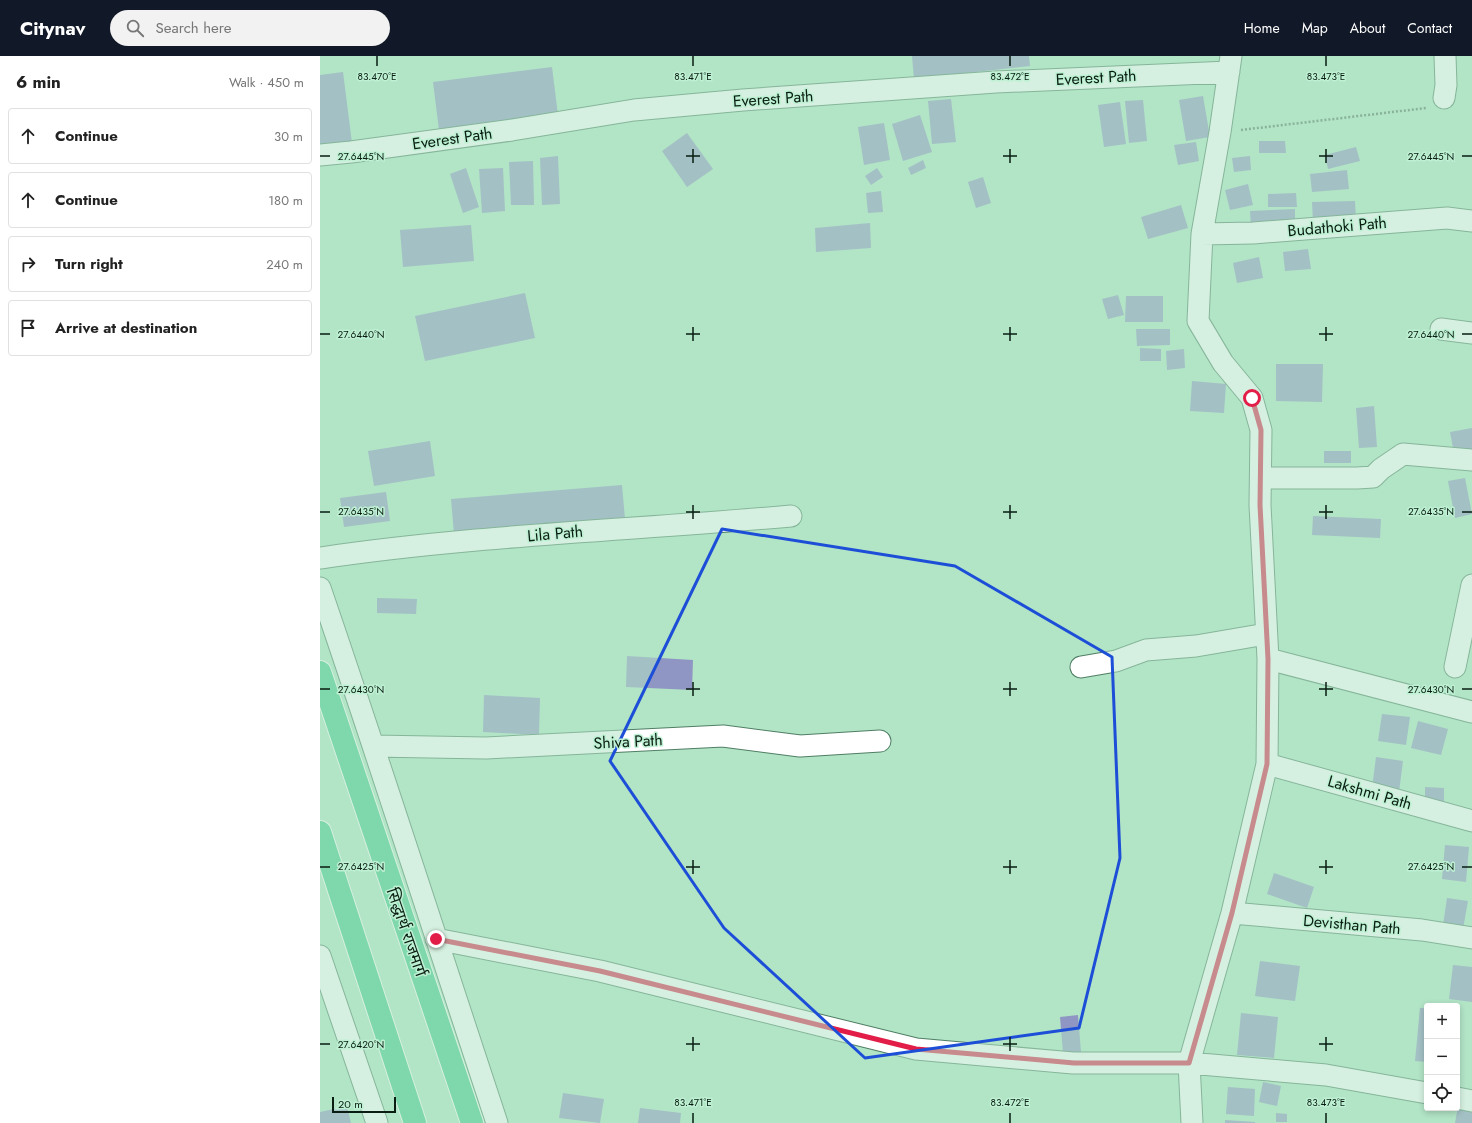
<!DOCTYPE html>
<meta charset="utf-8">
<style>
:root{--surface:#fff;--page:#f2f2f2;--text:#222;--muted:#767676;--line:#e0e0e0;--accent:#111827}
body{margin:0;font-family:Jost,"Noto Sans Devanagari",sans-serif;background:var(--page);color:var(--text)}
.controls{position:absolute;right:12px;bottom:12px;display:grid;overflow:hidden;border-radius:4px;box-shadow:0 2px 6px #0003}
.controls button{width:36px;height:36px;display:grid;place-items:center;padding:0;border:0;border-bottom:1px solid var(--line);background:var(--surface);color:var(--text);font:20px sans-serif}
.scale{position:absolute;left:12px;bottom:10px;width:64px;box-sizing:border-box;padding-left:4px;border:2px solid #091d12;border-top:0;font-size:11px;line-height:14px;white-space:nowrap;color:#091d12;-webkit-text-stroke:3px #bef1d3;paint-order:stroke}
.stop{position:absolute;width:12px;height:12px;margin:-9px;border:3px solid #e11d48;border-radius:50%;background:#fff}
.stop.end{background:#e11d48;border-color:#fff;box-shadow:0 1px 4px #0008}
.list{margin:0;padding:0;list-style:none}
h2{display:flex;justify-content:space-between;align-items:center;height:52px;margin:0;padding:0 16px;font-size:17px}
h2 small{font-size:13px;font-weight:400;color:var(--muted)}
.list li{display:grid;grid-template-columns:26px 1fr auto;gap:12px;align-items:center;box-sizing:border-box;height:56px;margin:0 8px 8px;padding:0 8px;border:1px solid var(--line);border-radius:4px}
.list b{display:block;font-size:15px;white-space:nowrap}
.list em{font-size:13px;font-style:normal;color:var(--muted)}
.icon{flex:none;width:22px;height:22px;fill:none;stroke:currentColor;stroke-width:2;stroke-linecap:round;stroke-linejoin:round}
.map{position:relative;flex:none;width:1152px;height:1067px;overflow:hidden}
header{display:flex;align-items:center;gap:24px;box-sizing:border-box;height:56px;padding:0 20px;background:var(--accent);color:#fff}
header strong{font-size:19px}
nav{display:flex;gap:22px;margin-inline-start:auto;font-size:14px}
.search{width:280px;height:36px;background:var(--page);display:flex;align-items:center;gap:10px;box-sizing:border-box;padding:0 14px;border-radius:22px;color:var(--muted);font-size:15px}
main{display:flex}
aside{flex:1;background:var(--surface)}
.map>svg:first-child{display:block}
.building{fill:#9096c3}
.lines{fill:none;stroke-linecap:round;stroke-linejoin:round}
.minor-casing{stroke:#4f7e64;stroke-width:23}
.highway-casing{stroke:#fff;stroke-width:24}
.path{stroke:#567864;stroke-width:2.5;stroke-dasharray:2 2;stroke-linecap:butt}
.minor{stroke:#fff;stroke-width:21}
.highway{stroke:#42c989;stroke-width:22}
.route{stroke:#e11d48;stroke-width:5}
.marked{fill:none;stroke:#1d4ed8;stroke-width:3;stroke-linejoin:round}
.ticks{fill:none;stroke:#091d12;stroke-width:1.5}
.labels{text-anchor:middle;stroke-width:3;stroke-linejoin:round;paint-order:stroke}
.street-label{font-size:16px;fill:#091d12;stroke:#bef1d3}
.ticks-label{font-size:10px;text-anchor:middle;fill:#091d12;stroke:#bef1d3;stroke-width:3;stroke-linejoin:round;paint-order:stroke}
</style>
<header>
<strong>Citynav</strong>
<div class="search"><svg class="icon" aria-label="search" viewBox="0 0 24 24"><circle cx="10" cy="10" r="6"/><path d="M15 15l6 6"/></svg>Search here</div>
<nav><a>Home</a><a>Map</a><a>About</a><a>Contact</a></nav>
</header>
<main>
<aside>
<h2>6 min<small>Walk · 450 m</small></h2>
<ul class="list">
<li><svg class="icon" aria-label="ahead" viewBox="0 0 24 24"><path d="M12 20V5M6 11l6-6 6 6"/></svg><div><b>Continue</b></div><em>30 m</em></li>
<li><svg class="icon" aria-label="ahead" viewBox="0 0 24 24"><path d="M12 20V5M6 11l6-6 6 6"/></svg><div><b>Continue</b></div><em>180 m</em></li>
<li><svg class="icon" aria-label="right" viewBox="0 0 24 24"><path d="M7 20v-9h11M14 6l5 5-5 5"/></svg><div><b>Turn right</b></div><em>240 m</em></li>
<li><svg class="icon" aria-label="arrive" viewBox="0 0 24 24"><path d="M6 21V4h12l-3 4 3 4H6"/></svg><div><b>Arrive at destination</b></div></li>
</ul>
</aside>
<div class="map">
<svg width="1152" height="1067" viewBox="0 0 1152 1067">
<rect width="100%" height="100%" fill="#b2e4c6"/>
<!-- building -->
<path class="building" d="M592,0H709L710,10L594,23Z
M232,11L238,59L119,74L113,26Z
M23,16L32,87L0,91V19Z
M883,40L890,81L866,85L859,44Z
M631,43L636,86L612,88L608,45Z
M823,44L827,85L809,87L805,45Z
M800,46L806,88L784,91L778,49Z
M600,59L612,96L583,105L572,68Z
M564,67L570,104L544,109L538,71Z
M367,77L393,113L367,131L342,95Z
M939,85H965L966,97H939Z
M876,86L879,105L858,109L854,89Z
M1036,91L1040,105L1008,113L1005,99Z
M238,100L240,148L222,149L220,102Z
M930,100L931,114L914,116L912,102Z
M603,104L606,112L591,119L588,112Z
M213,105L214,149H191L189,106Z
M146,112L159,151L143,157L130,118Z
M183,112L185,155L162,157L159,113Z
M557,112L563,121L551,129L545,120Z
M1027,114L1029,133L992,136L990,118Z
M663,121L671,147L656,152L648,126Z
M928,128L933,149L910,154L905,134Z
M561,135L563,156L548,157L546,137Z
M976,137L977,151H948V138Z
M1035,145L1036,164L993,166L992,146Z
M861,149L868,172L828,183L821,161Z
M975,153V170L931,173L930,155Z
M550,167L551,192L496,196L495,172Z
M151,169L154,205L83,211L80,174Z
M988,193L991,213L965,215L963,196Z
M939,201L943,222L917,227L913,207Z
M205,237L215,282L105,305L95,260Z
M798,239L804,259L788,263L782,243Z
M806,240H843V266H805Z
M816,273H850V289L817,290Z
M820,292L841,293V305H820Z
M864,293L865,312L847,314L846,295Z
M956,308H1003L1002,346L956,345Z
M872,325L906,328L904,357L870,355Z
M1054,350L1057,391L1039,392L1036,352Z
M1152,372V399L1135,403L1130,376Z
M110,385L115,420L54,430L48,395Z
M1004,395H1031V407H1004Z
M1145,422L1152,458L1135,462L1128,425Z
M302,429L305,463L134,478L131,443Z
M66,436L70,465L24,471L20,442Z
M993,460L1061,463L1060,482L992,479Z
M57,542L97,543L96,558L57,557Z
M307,600L373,604L372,634L306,631Z
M164,639L220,642L219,679L163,676Z
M1062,658L1090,661L1086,689L1058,685Z
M1098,665L1128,673L1121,699L1091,692Z
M1056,701L1083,705L1079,736L1052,732Z
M1105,731L1124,732V748H1105Z
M1125,789L1149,791L1146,826L1122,823Z
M954,817L994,831L987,852L947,838Z
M1127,842L1148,845L1143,873L1123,869Z
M940,905L980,910L975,945L935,940Z
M1133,909L1152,911V946L1129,943Z
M1100,952H1107V1006L1095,1005Z
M921,957L958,961L954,1002L917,999Z
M758,959L761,996L743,997L740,961Z
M943,1026L961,1030L957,1050L939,1046Z
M908,1031L935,1033L934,1060L906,1058Z
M243,1037L284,1043L280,1067L239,1062Z
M27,1050L31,1067H0V1056Z
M1138,1050L1152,1053V1067H1135Z
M320,1052L361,1057L360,1067H318Z
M956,1057L967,1058V1066H956Z
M905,1064L935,1066V1067H905Z"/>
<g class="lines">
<!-- minor casing -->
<g class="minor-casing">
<path id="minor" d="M1124,42L1126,29L1125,0
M0,99L31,96L192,74L314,54L423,44L676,26L909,16
M882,178L933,177L1127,162L1152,165
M1121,273L1152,277
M941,422H1037L1053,421L1061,413L1083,398L1152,404
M0,502C156,479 314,474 471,460
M0,532C61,710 118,889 177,1067
M948,603L1152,656
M761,611L796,605L826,594L876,590L946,578
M1135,611L1152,529
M54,690L166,692L403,680L480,690L560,685
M947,708L1152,765
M912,857L1102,874L1152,882
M116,883L280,915L596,993L753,1007H869L912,857L947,708L948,603L940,449L941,374L932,342L903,307L878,265L882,178L900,76L911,0
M0,900L57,1067
M1137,1042L1152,1045
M872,1067L869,1007L1006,1019L1107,1037"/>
</g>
<!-- highway casing -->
<g class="highway-casing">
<path id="highway" d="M0,616L152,1067
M0,776L95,1067"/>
</g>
<!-- path -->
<path class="path" d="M921,74L1106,52"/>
<!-- minor -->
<use href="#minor" class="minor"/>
<!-- highway -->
<use href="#highway" class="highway"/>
</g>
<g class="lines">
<!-- route -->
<path class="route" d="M116,883L280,915L596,993L754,1007H869L912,857L947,708L948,603L940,449L941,374L932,342"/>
</g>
<!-- marked area -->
<path d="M0 0H1152V1067H0ZM402,473L635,510L792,601L800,802L759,972L545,1002L404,872L290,705Z" fill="#b2e4c6" fill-opacity=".55" fill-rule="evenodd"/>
<path class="marked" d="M402,473L635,510L792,601L800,802L759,972L545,1002L404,872L290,705Z"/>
<!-- ticks -->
<path class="ticks" d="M57,0V10M373,0V10M690,0V10M1006,0V10M373,93V107M690,93V107M1006,93V107M0,100H10M366,100H380M683,100H697M999,100H1013M1142,100H1152M373,271V285M690,271V285M1006,271V285M0,278H10M366,278H380M683,278H697M999,278H1013M1142,278H1152M373,449V463M690,449V463M1006,449V463M0,456H10M366,456H380M683,456H697M999,456H1013M1142,456H1152M373,626V640M690,626V640M1006,626V640M0,633H10M366,633H380M683,633H697M999,633H1013M1142,633H1152M373,804V818M690,804V818M1006,804V818M0,811H10M366,811H380M683,811H697M999,811H1013M1142,811H1152M373,981V995M690,981V995M1006,981V995M0,988H10M366,988H380M683,988H697M999,988H1013M373,1057V1067M690,1057V1067M1006,1057V1067"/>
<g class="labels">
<!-- street labels -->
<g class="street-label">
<text transform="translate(776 21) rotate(-3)" y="6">Everest Path</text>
<text transform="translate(453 42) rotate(-4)" y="6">Everest Path</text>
<text transform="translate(132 82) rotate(-8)" y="6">Everest Path</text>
<text transform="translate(1017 170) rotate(-5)" y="6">Budathoki Path</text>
<text transform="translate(235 477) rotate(-5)" y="6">Lila Path</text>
<text transform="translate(308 685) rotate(-3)" y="6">Shiva Path</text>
<text transform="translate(1050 736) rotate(16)" y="6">Lakshmi Path</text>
<text transform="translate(1032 868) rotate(5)" y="6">Devisthan Path</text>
<text transform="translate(87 876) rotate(71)" y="6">सिद्धार्थ राजमार्ग</text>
</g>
</g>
<g class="ticks-label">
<text x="57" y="24">83.470°E</text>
<text x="373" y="24">83.471°E</text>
<text x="690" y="24">83.472°E</text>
<text x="1006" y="24">83.473°E</text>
<text x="41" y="104">27.6445°N</text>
<text x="1111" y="104">27.6445°N</text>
<text x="41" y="282">27.6440°N</text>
<text x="1111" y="282">27.6440°N</text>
<text x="41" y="459">27.6435°N</text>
<text x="1111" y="459">27.6435°N</text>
<text x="41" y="637">27.6430°N</text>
<text x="1111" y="637">27.6430°N</text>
<text x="41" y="814">27.6425°N</text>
<text x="1111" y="814">27.6425°N</text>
<text x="41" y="992">27.6420°N</text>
<text x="373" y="1050">83.471°E</text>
<text x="690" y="1050">83.472°E</text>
<text x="1006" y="1050">83.473°E</text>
</g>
</svg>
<div class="controls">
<button>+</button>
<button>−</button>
<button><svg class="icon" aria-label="locate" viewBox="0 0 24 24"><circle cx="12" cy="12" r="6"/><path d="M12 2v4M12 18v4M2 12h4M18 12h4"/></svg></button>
</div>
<div class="scale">20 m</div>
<div class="stop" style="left:932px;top:342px"></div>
<div class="stop end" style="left:116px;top:883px"></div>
</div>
</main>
